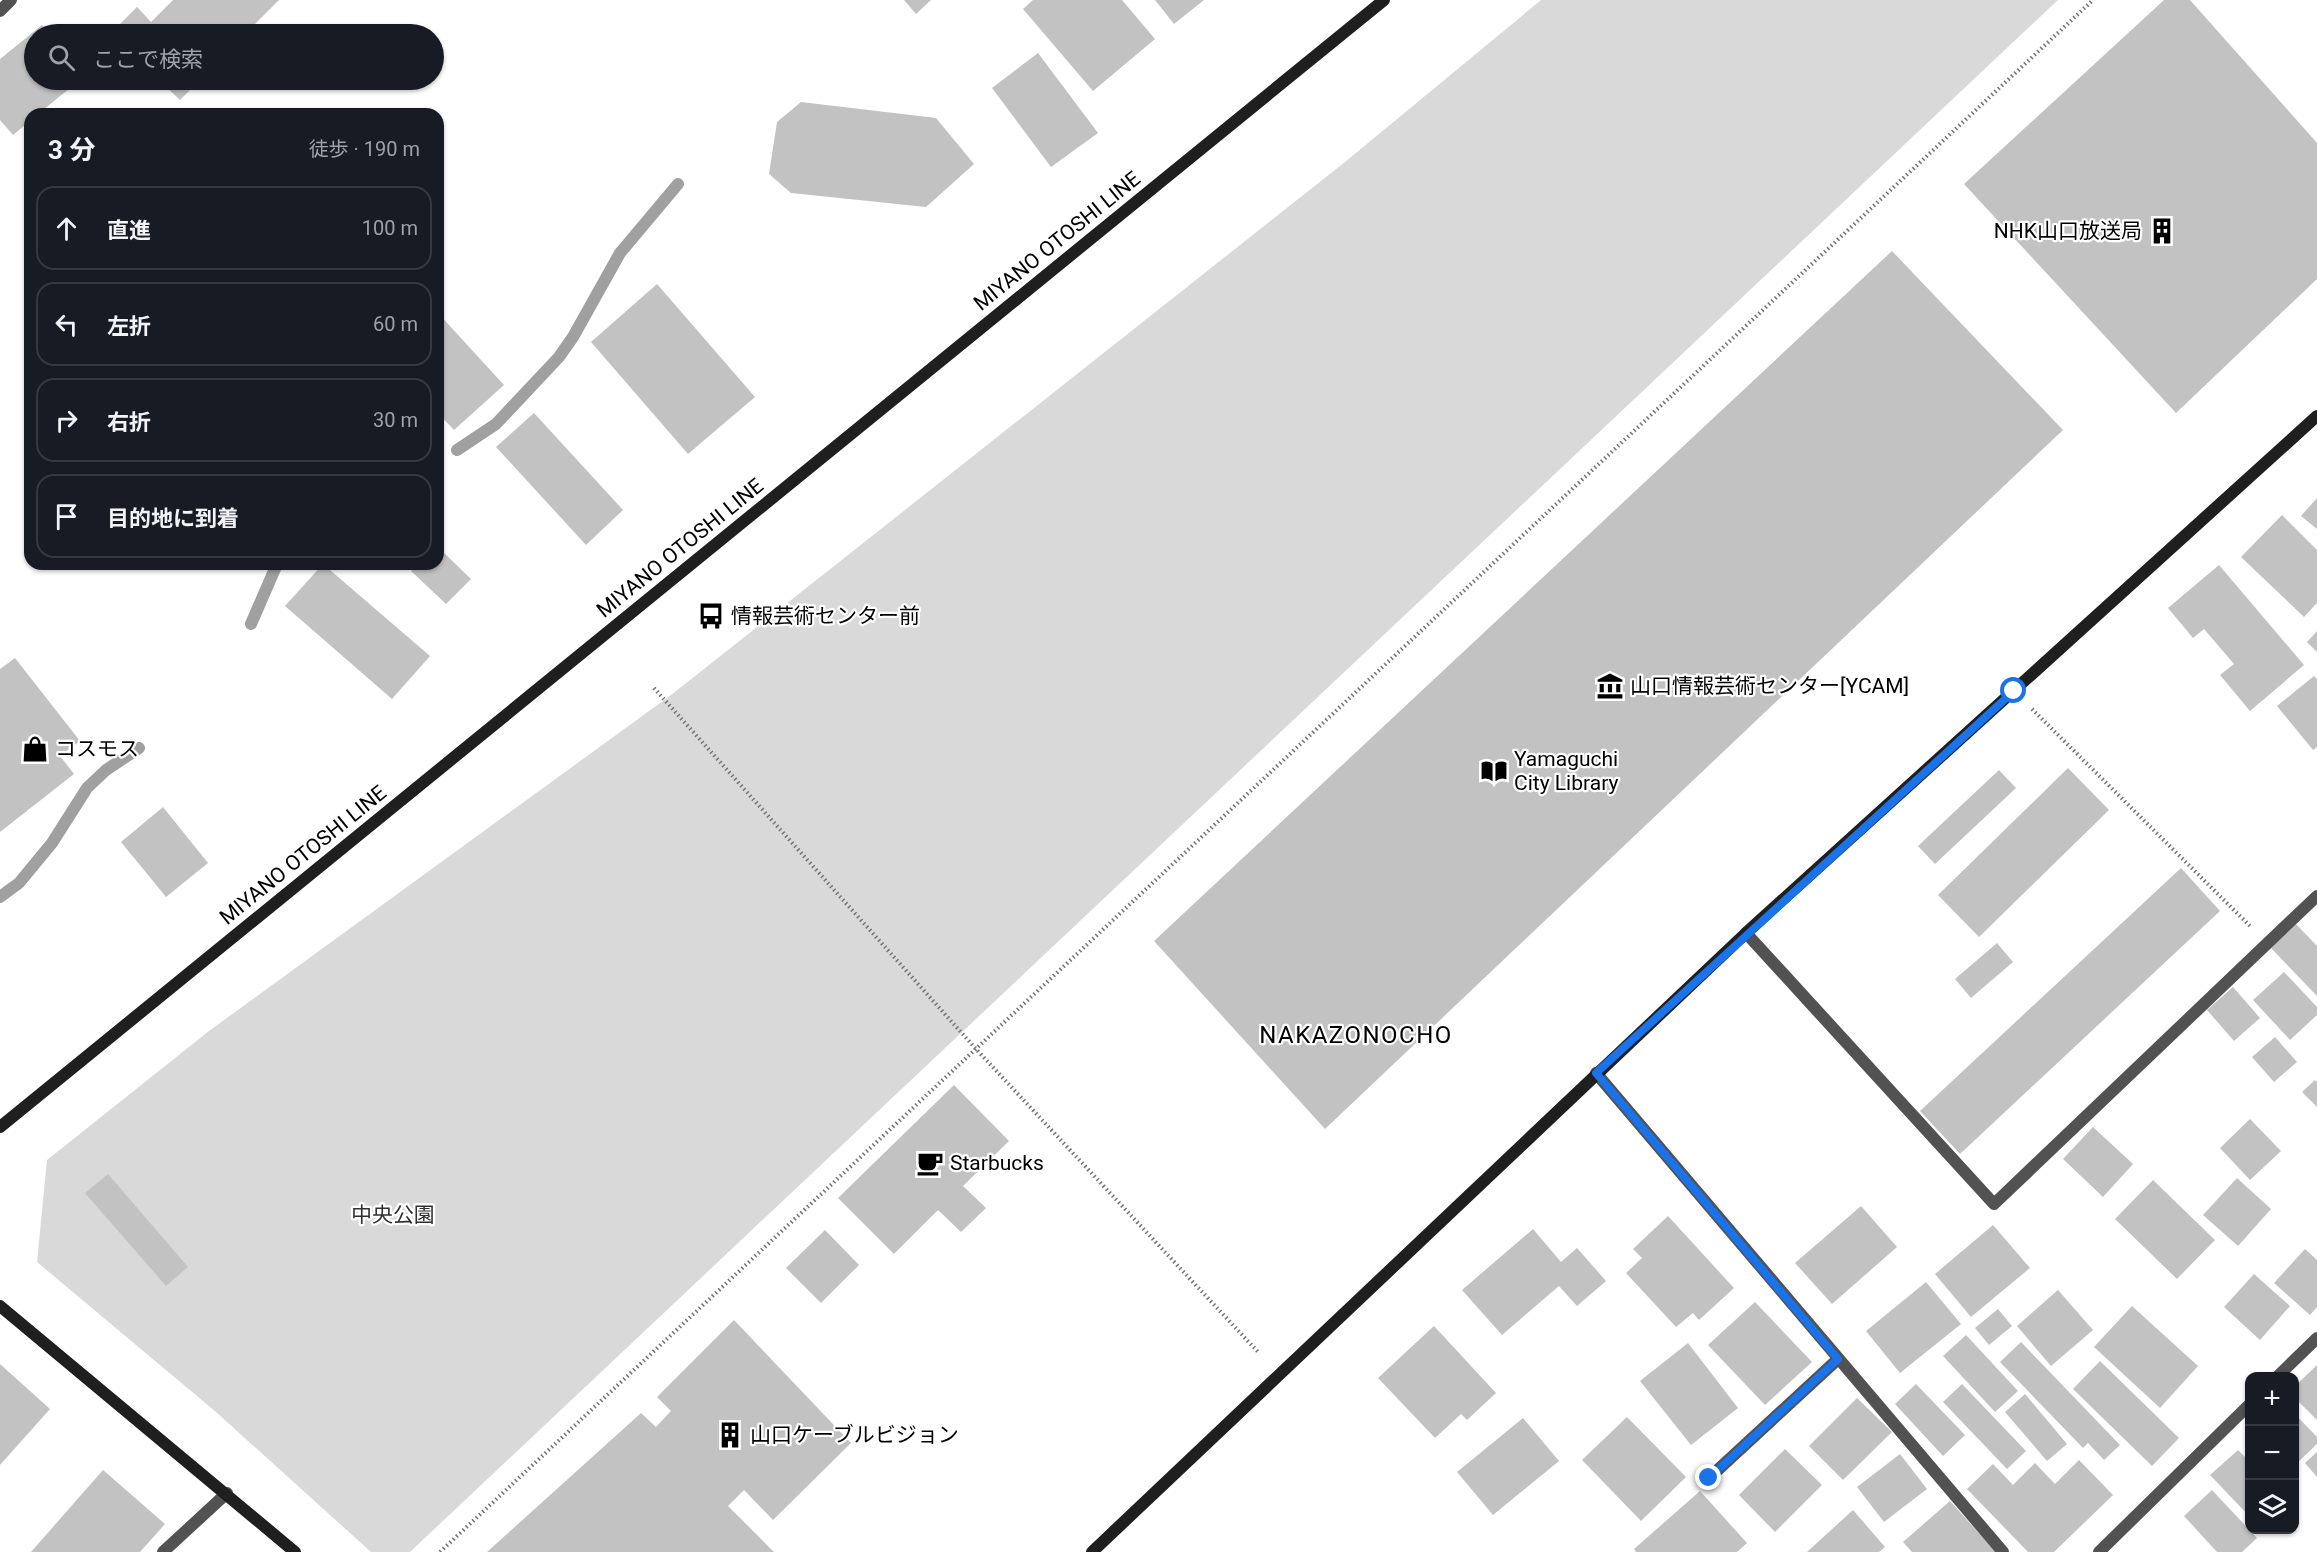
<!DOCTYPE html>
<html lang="ja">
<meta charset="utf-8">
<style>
:root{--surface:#171b24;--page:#242831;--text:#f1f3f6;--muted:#9ea1a6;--line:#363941}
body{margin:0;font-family:Roboto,"Noto Sans JP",sans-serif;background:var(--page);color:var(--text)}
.controls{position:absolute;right:18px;bottom:18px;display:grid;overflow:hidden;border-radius:12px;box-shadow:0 2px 4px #0004}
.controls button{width:54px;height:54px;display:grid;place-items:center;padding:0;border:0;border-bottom:2px solid var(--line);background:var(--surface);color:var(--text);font:30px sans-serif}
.stop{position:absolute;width:18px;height:18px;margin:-14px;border:4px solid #1a73e8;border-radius:50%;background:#fff}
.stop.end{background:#1a73e8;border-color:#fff;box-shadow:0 2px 6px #0008}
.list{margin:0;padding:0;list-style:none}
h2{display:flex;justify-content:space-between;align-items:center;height:78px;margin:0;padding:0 24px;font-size:26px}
h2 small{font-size:20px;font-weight:400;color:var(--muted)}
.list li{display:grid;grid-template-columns:39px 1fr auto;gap:18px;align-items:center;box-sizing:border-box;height:84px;margin:0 12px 12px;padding:0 12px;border:2px solid var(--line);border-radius:18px}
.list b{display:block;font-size:22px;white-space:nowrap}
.list em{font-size:20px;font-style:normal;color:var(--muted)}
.icon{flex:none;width:33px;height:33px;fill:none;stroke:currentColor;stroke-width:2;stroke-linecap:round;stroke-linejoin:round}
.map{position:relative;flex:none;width:2317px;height:1552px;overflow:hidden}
.search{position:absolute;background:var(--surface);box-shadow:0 2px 4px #0004;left:24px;top:24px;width:420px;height:66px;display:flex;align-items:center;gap:15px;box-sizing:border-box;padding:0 21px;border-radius:33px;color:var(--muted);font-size:22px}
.panel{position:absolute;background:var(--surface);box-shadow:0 2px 4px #0004;left:24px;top:108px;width:420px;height:462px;border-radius:18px}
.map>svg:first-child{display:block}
.green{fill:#d9d9d9}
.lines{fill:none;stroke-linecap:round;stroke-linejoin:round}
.stream{stroke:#a0a0a0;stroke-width:12}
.building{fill:#c2c2c2}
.path{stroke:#747474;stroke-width:4;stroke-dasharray:1.5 3;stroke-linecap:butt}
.street{stroke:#525252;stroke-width:12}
.secondary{stroke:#1f1f1f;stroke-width:12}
.route{stroke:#1a73e8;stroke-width:8}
.labels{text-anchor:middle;stroke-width:4.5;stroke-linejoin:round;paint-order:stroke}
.poi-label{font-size:21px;fill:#000;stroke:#fff;text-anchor:start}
.street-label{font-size:21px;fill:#000;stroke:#fff}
.park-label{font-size:21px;fill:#303030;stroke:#fff}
.quarter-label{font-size:24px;letter-spacing:1.5px;fill:#000;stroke:#fff}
</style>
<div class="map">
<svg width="2317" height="1552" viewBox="0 0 2317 1552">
<rect width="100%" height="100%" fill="#fff"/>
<!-- green -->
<path class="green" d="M1541,0H2058L410,1552H371L216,1412L37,1262L47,1160L209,1031L671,695L1345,162Z"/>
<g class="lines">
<!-- stream -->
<path class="stream" d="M457,450L496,424L559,357L573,337L620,253L678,184
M251,624L277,564
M0,897L19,883L52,843L87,788L106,770L139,748"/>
</g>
<!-- building -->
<path class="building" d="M173,0H279L245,34H125L117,27L137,7L151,22Z
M904,0H931L916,14Z
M1033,0H1122L1155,39L1093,91L1023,9Z
M1155,0H1204L1174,24Z
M2164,0H2190L2317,143V279L2176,413L1964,184Z
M42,25L50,34H34V80H80L38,114H30V121L13,135L0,120V59Z
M1038,53L1098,133L1051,167L992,88Z
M159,80H200L180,100Z
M801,102L936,118L974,164L926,207L791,193L769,174L777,122Z
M1892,251L2063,430L1325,1129L1154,941Z
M657,284L755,397L688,454L591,342Z
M438,313L504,385L454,430L438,413Z
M534,413L623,510L586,545L496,447Z
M2317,498V529L2301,516Z
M2282,515L2317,550V603L2304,617L2241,557Z
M438,547L471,579L446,604L411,571L419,564H438Z
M323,564L430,656L392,699L285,606Z
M2219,565L2304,665L2250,711L2220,675L2234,664L2204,629L2193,638L2168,608Z
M2317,631V652L2307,642Z
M15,658L80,741L60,756L74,774L0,832V669Z
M2314,676L2317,679V747L2313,750L2277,706Z
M2068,768L2109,810L1979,937L1938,895Z
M1999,770L2016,788L1935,864L1918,846Z
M163,807L208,863L166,897L121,842Z
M2181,868L2220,911L1960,1154L1920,1111Z
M2296,924L2317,946V996L2271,948Z
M1997,943L2013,962L1971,998L1955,979Z
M2284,972L2317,1007V1015L2290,1040L2253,1000Z
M2233,987L2260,1018L2234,1041L2207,1010Z
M2275,1037L2297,1062L2274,1082L2252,1057Z
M2315,1080L2317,1082V1107L2302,1092Z
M954,1085L1009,1141L963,1186L986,1208L961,1232L938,1210L894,1254L838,1198Z
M2250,1119L2281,1151L2250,1180L2220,1148Z
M2093,1127L2133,1164L2103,1197L2063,1159Z
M108,1174L188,1267L166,1286L85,1193Z
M2237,1178L2271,1209L2238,1246L2203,1215Z
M2153,1180L2215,1240L2177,1279L2115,1219Z
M1861,1206L1897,1247L1832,1304L1795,1263Z
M1668,1216L1734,1288L1699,1320L1693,1313L1676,1327L1626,1273L1642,1258L1633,1249Z
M1993,1225L2030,1268L1971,1317L1935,1274Z
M1533,1229L1561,1262L1577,1248L1606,1281L1577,1306L1559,1286L1502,1335L1462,1290Z
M825,1230L859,1265L821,1303L786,1268Z
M2305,1249L2317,1260V1307L2310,1315L2274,1283Z
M2254,1274L2290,1306L2260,1340L2224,1307Z
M1926,1282L1961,1324L1900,1373L1866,1331Z
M2058,1290L2093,1330L2051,1366L2017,1326Z
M1755,1302L1812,1362L1765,1405L1708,1345Z
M2132,1306L2198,1366L2160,1408L2094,1347Z
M1998,1309L2012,1326L1989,1345L1975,1328Z
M734,1320L851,1443L773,1520L744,1490L728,1506L774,1552H487L641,1413L656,1427L671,1411L657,1397Z
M1434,1326L1496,1393L1467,1420L1461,1414L1435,1438L1378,1378Z
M1966,1335L2018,1391L1995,1412L1943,1356Z
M2021,1342L2120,1445L2104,1460L2088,1443L2083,1448L2000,1362Z
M1688,1343L1738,1408L1691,1445L1640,1381Z
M2100,1361L2179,1438L2152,1466L2073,1389Z
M0,1364L50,1409L0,1465Z
M2317,1365V1420L2294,1397V1387Z
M1916,1384L1965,1435L1943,1456L1895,1404Z
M1962,1384L2026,1451L2007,1469L1943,1402Z
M2025,1394L2067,1444L2047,1461L2005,1412Z
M1857,1398L1892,1432L1843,1480L1809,1446Z
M2294,1413L2317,1437V1444L2296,1464Z
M1627,1417L1686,1477L1641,1521L1582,1460Z
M1523,1418L1559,1461L1493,1515L1457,1472Z
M1785,1449L1822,1485L1775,1532L1739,1495Z
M2238,1450L2250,1462V1517L2210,1475Z
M2317,1452V1477L2305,1463Z
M1900,1454L1927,1489L1884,1522L1857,1487Z
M2079,1460L2113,1495L2054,1552H2028L1967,1489L1993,1464L2013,1485L2035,1463L2055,1484Z
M103,1470L165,1524L140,1552H31Z
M2212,1490L2257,1538L2242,1552H2217L2184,1516Z
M1700,1491L1747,1543L1737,1552H1636L1634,1549Z
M1950,1501L1996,1552H1912L1903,1542Z
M1853,1510L1885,1547L1879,1552H1807Z"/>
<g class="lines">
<!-- path -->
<path class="path" d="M654,688L976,1049L1259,1353
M2032,709L2250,926
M440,1552L2093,0"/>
<!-- street -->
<path class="street" d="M0,11L11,0
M1746,933L1994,1204L2317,896
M1596,1073L2003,1552
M2278,1376L2317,1338
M1709,1478L1838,1359
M163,1552L227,1493
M2099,1552L2250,1404"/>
<!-- secondary -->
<path class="secondary" d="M0,1127L1384,0
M0,1306L295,1552
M1092,1552L1746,933L2317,416"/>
</g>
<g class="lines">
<!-- route -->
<path class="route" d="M1709,1478L1838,1359L1596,1073L2014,691"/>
</g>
<!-- icons -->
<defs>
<g id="building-bare" transform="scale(2.07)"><path d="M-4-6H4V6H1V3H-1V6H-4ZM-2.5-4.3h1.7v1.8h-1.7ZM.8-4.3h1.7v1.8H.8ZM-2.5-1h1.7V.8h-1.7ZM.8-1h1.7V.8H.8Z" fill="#000" stroke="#fff" stroke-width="2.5" paint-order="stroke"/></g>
<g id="bus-bare" transform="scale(2.07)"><path d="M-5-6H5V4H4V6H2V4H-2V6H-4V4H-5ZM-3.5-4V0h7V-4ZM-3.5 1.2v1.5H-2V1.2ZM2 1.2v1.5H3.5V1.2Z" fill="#000" stroke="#fff" stroke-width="2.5" paint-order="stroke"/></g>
<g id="museum-bare" transform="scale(2.07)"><path d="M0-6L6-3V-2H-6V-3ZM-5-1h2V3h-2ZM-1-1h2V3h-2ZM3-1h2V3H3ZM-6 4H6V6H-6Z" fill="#000" stroke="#fff" stroke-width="2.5" paint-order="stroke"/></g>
<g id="shop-bare" transform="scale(2.07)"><path d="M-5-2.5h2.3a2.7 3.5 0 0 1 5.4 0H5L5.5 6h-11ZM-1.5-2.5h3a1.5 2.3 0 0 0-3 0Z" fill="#000" stroke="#fff" stroke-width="2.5" paint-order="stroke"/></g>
<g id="library-bare" transform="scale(2.07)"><path d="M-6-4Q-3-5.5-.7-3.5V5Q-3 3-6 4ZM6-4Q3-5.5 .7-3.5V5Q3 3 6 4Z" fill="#000" stroke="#fff" stroke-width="2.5" paint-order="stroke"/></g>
<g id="cafe-bare" transform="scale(2.07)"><path d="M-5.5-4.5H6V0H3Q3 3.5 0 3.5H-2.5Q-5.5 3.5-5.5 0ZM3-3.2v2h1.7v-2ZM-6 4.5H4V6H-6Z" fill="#000" stroke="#fff" stroke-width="2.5" paint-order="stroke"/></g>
</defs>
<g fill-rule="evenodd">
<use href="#building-bare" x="2162" y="231"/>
<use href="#bus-bare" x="711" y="616"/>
<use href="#museum-bare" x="1610" y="686"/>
<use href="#shop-bare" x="35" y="749"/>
<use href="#library-bare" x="1494" y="771"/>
<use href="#cafe-bare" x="930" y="1163"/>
<use href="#building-bare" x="730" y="1435"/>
</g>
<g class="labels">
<!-- poi labels -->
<g class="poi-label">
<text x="2142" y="238" text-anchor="end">NHK山口放送局</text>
<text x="731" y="623">情報芸術センター前</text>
<text x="1630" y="693">山口情報芸術センター[YCAM]</text>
<text x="55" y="756">コスモス</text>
<text x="1514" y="766">Yamaguchi<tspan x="1514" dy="24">City Library</tspan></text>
<text x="950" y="1170">Starbucks</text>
<text x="750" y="1442">山口ケーブルビジョン</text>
</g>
<!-- street labels -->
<g class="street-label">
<text transform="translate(1057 241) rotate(-39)" y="7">MIYANO OTOSHI LINE</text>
<text transform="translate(680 548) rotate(-39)" y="7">MIYANO OTOSHI LINE</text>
<text transform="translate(303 855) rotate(-39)" y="7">MIYANO OTOSHI LINE</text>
</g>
<!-- park labels -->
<g class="park-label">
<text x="393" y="1222">中央公園</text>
</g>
<!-- quarter labels -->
<g class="quarter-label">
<text x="1356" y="1043">NAKAZONOCHO</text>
</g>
</g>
</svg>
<div class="controls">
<button>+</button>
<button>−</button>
<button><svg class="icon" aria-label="layers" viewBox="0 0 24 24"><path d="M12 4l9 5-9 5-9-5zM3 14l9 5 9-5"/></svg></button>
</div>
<div class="stop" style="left:2014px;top:691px"></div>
<div class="stop end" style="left:1709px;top:1478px"></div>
<div class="search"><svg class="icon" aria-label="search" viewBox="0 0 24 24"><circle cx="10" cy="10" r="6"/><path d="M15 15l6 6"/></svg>ここで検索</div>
<section class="panel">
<h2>3 分<small>徒歩 · 190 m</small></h2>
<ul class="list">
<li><svg class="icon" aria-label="ahead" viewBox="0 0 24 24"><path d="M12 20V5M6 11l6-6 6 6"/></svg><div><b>直進</b></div><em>100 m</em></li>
<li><svg class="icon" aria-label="left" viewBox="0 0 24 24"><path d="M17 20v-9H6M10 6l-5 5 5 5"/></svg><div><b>左折</b></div><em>60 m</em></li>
<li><svg class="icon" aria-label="right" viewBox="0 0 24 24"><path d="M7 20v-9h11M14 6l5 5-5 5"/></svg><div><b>右折</b></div><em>30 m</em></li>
<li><svg class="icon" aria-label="arrive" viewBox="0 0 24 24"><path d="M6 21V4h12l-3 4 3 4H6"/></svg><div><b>目的地に到着</b></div></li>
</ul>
</section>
</div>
